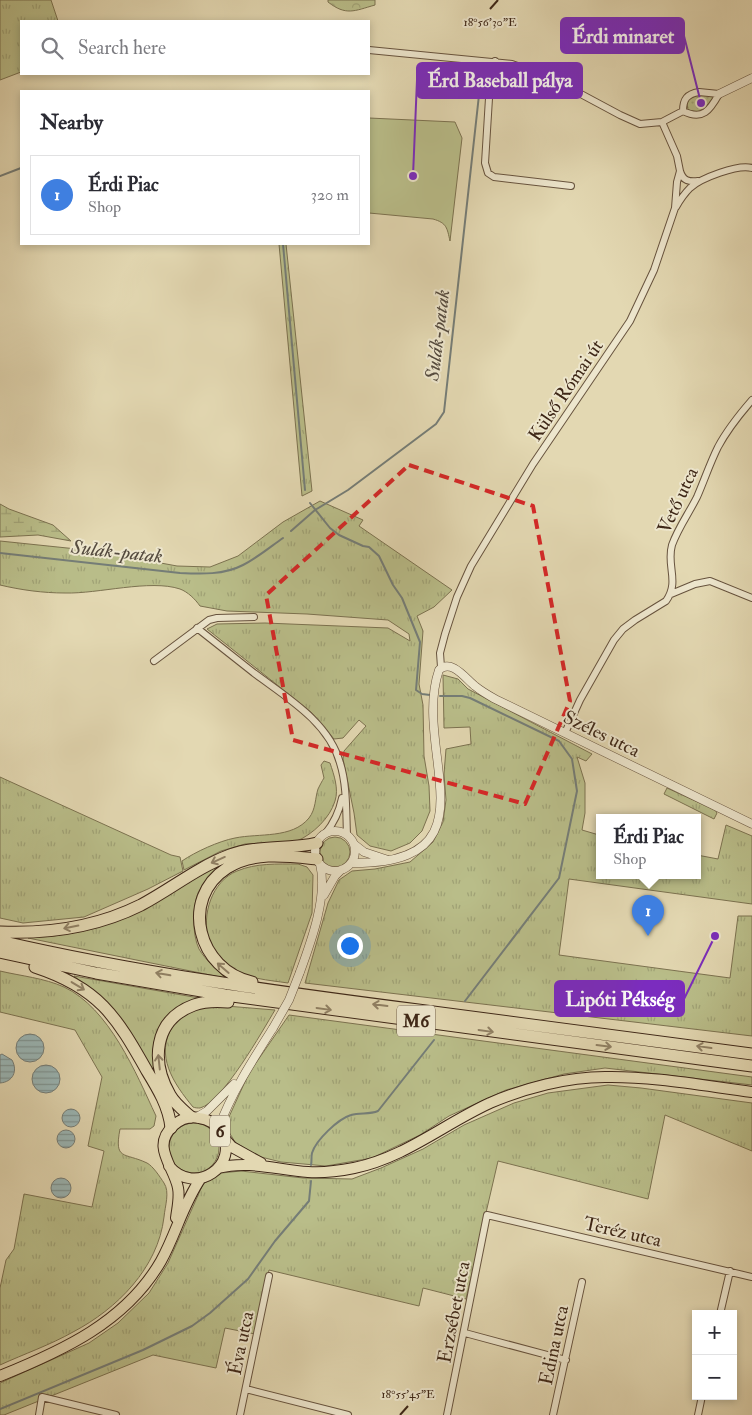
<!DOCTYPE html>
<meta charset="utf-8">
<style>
:root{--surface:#fff;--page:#f2f2f3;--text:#2b2b33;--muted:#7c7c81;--line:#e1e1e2;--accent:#1a73e8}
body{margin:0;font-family:"IM FELL Double Pica",serif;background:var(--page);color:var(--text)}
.controls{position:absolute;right:15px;bottom:15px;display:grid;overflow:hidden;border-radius:0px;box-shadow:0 2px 8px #0003}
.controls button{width:45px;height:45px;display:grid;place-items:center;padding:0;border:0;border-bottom:1px solid var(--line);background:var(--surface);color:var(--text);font:25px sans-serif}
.you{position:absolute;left:349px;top:945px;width:18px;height:18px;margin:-12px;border:4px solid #fff;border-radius:50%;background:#1a73e8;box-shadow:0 0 0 8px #1a73e833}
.badge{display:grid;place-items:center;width:32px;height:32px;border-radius:50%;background:var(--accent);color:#fff;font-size:16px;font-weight:700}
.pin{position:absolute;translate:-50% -41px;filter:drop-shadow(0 1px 2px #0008)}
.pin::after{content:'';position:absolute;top:26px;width:18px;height:15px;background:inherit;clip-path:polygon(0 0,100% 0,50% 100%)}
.popup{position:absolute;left:596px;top:814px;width:105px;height:65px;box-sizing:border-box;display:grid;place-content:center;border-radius:0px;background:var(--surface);filter:drop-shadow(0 1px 4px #0005);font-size:16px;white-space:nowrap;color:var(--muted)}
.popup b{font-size:19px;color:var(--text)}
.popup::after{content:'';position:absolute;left:50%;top:100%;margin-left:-10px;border:10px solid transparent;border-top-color:var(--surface)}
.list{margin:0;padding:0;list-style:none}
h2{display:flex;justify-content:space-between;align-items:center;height:65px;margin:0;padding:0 20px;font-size:21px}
h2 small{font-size:16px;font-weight:400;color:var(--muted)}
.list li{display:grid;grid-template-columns:32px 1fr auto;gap:15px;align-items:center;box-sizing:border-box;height:80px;margin:0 10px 10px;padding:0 10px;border:1px solid var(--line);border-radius:0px}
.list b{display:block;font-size:19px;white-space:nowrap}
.list p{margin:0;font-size:16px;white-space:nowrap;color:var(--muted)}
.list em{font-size:16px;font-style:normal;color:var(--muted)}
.icon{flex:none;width:28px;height:28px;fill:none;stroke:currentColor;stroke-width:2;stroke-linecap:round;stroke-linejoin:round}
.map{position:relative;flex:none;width:752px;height:1415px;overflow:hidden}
.search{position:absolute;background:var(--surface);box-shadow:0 2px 8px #0003;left:20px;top:20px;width:350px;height:55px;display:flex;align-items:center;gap:12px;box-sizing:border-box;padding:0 18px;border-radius:0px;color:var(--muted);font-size:19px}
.panel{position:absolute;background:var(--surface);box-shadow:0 2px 8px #0003;left:20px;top:90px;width:350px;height:155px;border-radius:0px}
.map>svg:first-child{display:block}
.grass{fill:url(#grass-tufts);stroke:#7c7250}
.forest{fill:url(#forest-crowns);stroke:#7c7250}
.wetland{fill:url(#wetland-marsh);stroke:#7c7250}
.park{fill:url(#park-dots);stroke:#7c7250}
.pitch{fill:#b9bd89;stroke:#7c7250}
.water{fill:url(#water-rules);stroke:#757d77}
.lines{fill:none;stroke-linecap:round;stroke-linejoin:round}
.stream{stroke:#757d77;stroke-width:2}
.minor-casing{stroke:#67533e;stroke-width:8}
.tertiary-casing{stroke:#67533e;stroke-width:9}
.primary-casing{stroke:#3e2717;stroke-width:12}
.motorway-casing{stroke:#3e2717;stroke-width:13}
.minor{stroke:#ede6cd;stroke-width:6}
.tertiary{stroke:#ede6cd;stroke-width:8}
.primary{stroke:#e3d8b2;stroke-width:10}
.motorway{stroke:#e3d8b2;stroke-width:11}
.tertiary-bridge-casing{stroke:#67533e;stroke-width:9;stroke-linecap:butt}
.tertiary-bridge{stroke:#ede6cd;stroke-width:8}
.oneway{stroke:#908064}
.marked{fill:none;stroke:#d62828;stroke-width:4;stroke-dasharray:10 6;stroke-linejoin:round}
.ticks{fill:none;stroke:#3e2717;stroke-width:2}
.labels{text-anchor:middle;stroke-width:4;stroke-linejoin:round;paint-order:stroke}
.shield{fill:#ede6cd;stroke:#72604e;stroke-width:1}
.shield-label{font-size:18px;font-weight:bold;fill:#3e2717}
.street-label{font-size:19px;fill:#3e2717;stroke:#ede6cd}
.water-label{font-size:20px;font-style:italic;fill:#554b3f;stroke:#ede6cd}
.ticks-label{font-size:12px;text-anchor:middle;fill:#3e2717;stroke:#ede6cd;stroke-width:4;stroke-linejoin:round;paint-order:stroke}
.leader{fill:none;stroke:#7b2cbf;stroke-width:2}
.callout-dot{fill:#7b2cbf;stroke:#ede6cd;stroke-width:2}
.callout{fill:#7b2cbf;stroke:#7b2cbf;stroke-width:2}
.callout-label{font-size:20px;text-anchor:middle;font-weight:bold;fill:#fff}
</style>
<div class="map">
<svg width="752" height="1415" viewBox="0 0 752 1415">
<defs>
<pattern id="grass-tufts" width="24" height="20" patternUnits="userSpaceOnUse" patternTransform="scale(1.25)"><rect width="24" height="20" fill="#b9bd89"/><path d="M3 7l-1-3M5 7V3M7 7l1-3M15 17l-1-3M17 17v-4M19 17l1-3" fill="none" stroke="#a0a276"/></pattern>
<pattern id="forest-crowns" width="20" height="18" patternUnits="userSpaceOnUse" patternTransform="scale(1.25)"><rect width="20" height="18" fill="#b9bd89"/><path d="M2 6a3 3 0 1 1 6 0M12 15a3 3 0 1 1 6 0" fill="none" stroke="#a0a276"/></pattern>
<pattern id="wetland-marsh" width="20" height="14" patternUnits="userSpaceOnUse" patternTransform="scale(1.25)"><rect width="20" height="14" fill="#b9bd89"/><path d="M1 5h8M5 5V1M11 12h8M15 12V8" fill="none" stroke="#a0a276"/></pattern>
<pattern id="park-dots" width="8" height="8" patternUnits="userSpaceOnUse" patternTransform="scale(1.25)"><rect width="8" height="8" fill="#b9bd89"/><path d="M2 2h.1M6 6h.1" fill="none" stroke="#a0a276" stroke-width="1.8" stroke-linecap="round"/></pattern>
<pattern id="water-rules" width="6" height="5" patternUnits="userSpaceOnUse" patternTransform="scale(1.25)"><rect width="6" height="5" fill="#9ab7b7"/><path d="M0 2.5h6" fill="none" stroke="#7f9594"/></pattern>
</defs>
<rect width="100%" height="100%" fill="#e3d8b2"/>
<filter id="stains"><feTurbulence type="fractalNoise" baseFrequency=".004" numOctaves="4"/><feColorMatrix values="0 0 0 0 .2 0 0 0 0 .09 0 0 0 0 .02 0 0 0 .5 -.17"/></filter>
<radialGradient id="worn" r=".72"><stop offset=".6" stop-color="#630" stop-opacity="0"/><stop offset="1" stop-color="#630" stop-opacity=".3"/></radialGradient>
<!-- grass -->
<path class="grass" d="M0,0H51L58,21H21V72L0,80Z
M279,244H286L312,491L302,496Z
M320,501L363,520L359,526L452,590L434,607L417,616L423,631L419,684L423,705L424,756L429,786L430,811L422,831L410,843L391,851L370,846L357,835L354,813L343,759L344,751L366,726L359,720L343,738L334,739L311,712L207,629L217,624L265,623L388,628L410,641L409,634L388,620L307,614L227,611L200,606C195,599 188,592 180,589C150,579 98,594 65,593C43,593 21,590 0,585V541L96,551L177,566L210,567L238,556L283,522Z
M443,675L458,679L468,689L592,754L586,761L577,757L585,783V813L582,830L599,835V875H697V855L718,859L726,825L752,836V904L569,879L559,955L730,978L738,916H752V1036L305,983L328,903L339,880L352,871L375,869L410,862L433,842L443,822L446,800L444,774L446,749L471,744L470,727L444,728Z
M324,761L330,763C334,775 339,789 335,801C330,818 313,834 297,841L245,844L221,851L184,870L182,861C195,852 219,841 235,838C259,833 292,839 309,818C316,809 315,798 318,789C320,785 322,781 324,778L321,765Z
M0,777L171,855L180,857L183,871L148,889L84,917L23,923L0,918Z
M667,788L715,810L717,813L714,819L664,794Z
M320 852a15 15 0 1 1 30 0a15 15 0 1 1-30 0Z
M222,864C213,872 205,880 199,891C192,904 192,935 199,949C206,961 216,968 225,978L28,938L54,936L83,931L188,882Z
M298,864L307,867L313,875L312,913L288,983C268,980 247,979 229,967C225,964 223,960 219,955C216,951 210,945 209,940C201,915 212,881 237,871C256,863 277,864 298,864Z
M0,971C21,976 44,978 64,987C109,1008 136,1073 156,1116L154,1126L150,1129H120C114,1161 124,1152 147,1163C153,1166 160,1177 164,1183C170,1192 165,1206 164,1217C158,1268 117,1309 73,1332C50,1345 24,1354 0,1365V1288L6,1260L14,1249L24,1194L92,1207L104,1151L88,1146L102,1077L75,1030L0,1012Z
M74,976L199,998C189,1004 176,1009 168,1017C149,1034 152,1058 158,1080L128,1028L109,1004Z
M226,1006L275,1010C263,1030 222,1103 200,1108C198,1108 195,1108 193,1107C174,1084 154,1055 173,1026C177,1021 185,1014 191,1011C202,1006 215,1007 226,1006Z
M289,1015L752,1077V1085L605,1068L564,1074L506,1090L449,1116L420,1135L372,1158L326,1166L281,1162L257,1156L235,1142L226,1127L228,1119L249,1073Z
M608,1085L641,1088L752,1103V1151L665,1115L648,1199L498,1161L466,1299L423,1288L419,1306L269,1270L255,1334L225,1328L216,1368L153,1355L4,1415H0V1383L89,1343L118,1323L149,1293L168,1263L203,1184L221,1173L241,1171L303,1178L352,1179L381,1168L423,1149L464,1125L514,1103L548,1093Z
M169 1148a25 25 0 1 1 50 0a25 25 0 1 1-50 0Z"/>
<!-- forest -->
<path class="forest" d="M328,0H375V5C354,11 346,16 328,2Z"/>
<!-- wetland -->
<path class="wetland" d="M0,504L9,509L53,525L71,541L38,535L0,537Z"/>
<!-- park -->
<path class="park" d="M700,94L713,97V98L705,108L697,112L688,110L687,104L689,99Z"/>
<!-- pitch -->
<path class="pitch" d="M369,118L455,122L462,138L450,241C447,228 447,223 433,219L369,213Z"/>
<!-- water -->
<path class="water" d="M16 1048a14 14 0 1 1 28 0a14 14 0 1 1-28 0Z
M2,1054L12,1060C18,1071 13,1082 0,1083V1055Z
M32 1079a14 14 0 1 1 28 0a14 14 0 1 1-28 0Z
M62 1118a9 9 0 1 1 18 0a9 9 0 1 1-18 0Z
M57 1139a9 9 0 1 1 18 0a9 9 0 1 1-18 0Z
M51 1188a10 10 0 1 1 20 0a10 10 0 1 1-20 0Z"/>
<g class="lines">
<!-- stream -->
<path class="stream" d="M0,176L21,168
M283,244L305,490
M310,503L330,528L339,535L363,546L369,547L379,556L393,585L402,598L420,642L416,690L422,694L430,695
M291,531L315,510L348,490L436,424L444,412L479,95L486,68
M0,553L180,573C201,574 224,575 243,565C257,558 270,547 283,538
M440,696H462L470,698L559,741L572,759L577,791L559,878L465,1001
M311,1165C312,1161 311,1157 312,1153C316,1140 338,1119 351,1115C360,1112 369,1115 378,1111L434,1040
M0,1409L143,1350L192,1326L210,1313L248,1279L275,1241L309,1201L311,1181"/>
<!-- minor casing -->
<g class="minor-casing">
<path id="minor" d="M369,50L512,64L551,78L620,115L640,124L662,122L683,111
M495,61L490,82L485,163L488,173L494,177L571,186
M699,92L719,94C710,110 703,121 683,111C683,99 687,94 699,92Z
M680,171C683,181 689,182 698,181
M676,207C680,200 684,194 690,188C701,178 738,164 752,168
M671,594L695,584L710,581L752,598
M197,628C216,643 235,658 254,673C286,697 329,722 340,763C347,785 346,811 347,835
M154,661L209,620L217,618L254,617
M441,667L440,653L445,634L457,597L471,566L533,464L630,321L654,270L675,208L677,182L680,171L677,156L662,122
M565,733L580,700L614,640L623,629L635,620L666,601C680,581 666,566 672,545C678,528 689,513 697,497C704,481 710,463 718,447C727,430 739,415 752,400
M325,834C334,823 339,813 342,798
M720,1314L730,1271
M465,1333L566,1360
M246,1389L348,1415
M39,1415L42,1397L116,1415
M240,1415L269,1276
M447,1415L487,1215L752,1277
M553,1415L582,1282
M698,1415L702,1396"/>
</g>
<!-- tertiary casing -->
<g class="tertiary-casing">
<path id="tertiary" d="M719,94L752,78
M315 851a20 20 0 1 1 40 0a20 20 0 1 1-40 0Z
M355,845L364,852L388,860
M352,863C500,864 411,751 439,670C451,658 466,679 475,686C481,691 488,695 495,699L752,824
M324,895L335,876L341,870
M300,972C311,942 328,896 320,864
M197,1117L207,1111L234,1084
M218,1129C232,1092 252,1061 273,1028"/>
</g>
<!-- primary casing -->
<g class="primary-casing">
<path id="primary" d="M224,1138L232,1147L261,1163
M169,1166C195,1197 241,1165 221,1132C216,1124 208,1119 199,1118C190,1116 181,1119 174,1125C150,1146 174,1166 178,1188C180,1198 177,1209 176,1218
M218,1168C249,1160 278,1170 308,1172C323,1173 339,1171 354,1168C404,1158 444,1124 490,1103C525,1088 567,1077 605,1077C652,1076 705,1086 752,1092
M0,1376C62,1351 126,1322 161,1261C176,1234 183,1204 201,1178"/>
</g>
<!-- motorway casing -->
<g class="motorway-casing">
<path id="motorway" d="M0,932C48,934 97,927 141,905C171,889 198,867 230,855C258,845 288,850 317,843
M0,941C138,973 278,992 418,1010C530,1024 641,1039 752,1054
M0,952L96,973L225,995L752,1066
M35,967C99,988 116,1016 147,1071C158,1089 169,1107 171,1128
M252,982C198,970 179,899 227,868C253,851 288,856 317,859
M191,1117C183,1110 175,1104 170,1095C151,1062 153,1020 194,1005C205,1001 216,1001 228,1002"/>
</g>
<!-- minor -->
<use href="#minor" class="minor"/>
<!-- tertiary -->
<use href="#tertiary" class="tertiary"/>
<!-- primary -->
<use href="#primary" class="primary"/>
<!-- motorway -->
<use href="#motorway" class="motorway"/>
<!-- tertiary-bridge casing -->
<g class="tertiary-bridge-casing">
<path id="tertiary-bridge" d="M273,1028L289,1000L300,972"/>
</g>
<!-- tertiary-bridge -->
<use href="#tertiary-bridge" class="tertiary-bridge"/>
</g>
<!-- one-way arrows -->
<defs><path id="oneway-shaft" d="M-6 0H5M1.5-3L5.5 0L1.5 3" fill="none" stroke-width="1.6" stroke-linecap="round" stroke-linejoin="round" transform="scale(1.25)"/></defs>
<g class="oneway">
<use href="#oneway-shaft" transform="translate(218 860) rotate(156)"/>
<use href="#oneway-shaft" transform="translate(71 927) rotate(169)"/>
<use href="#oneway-shaft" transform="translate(223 968) rotate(-139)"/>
<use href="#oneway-shaft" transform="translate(163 974) rotate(-170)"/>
<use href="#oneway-shaft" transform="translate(78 986) rotate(31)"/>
<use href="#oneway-shaft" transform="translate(380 1005) rotate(-173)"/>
<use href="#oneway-shaft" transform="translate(324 1009) rotate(8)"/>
<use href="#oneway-shaft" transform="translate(486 1031) rotate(8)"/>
<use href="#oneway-shaft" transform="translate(604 1046) rotate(7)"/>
<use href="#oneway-shaft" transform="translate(704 1047) rotate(-172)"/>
<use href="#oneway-shaft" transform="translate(159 1062) rotate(-96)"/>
</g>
<!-- marked area -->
<path class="marked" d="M409,465L533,506L570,701L525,804L293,740L266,595Z"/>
<!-- ticks -->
<path class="ticks" d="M490,9L498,0M400,1415L408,1406"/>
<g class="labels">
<!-- shield labels -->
<g class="shield">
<rect x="397" y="1005.5" width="38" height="31" rx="4"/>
<rect x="210" y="1115.5" width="20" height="31" rx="4"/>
</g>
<g class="shield-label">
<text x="416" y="1027">M6</text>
<text x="220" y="1137">6</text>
</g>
<!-- street labels -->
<g class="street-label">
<text transform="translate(565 390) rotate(-56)" y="7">Külső Római út</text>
<text transform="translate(677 500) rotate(-65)" y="7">Vető utca</text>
<text transform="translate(602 733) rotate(26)" y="7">Széles utca</text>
<text transform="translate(623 1231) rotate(13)" y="7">Teréz utca</text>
<text transform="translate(453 1312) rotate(-79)" y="7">Erzsébet utca</text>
<text transform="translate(240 1343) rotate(-78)" y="7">Éva utca</text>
<text transform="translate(553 1345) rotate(-78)" y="7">Edina utca</text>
</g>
<!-- water labels -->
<g class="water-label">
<text transform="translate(437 335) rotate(-83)" y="7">Sulák-patak</text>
<text transform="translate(117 551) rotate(6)" y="7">Sulák-patak</text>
</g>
</g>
<g class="ticks-label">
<text x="490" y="26">18°56'30"E</text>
<text x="408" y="1398">18°55'45"E</text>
</g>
<!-- callouts -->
<path class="leader" d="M701 103L684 36M413 176L417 80M715 936L684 999"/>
<g class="callout-dot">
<circle cx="701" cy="103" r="5"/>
<circle cx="413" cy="176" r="5"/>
<circle cx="715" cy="936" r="5"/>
</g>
<g class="callout">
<rect x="561" y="18" width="123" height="35" rx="5"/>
<rect x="417" y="63" width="165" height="35" rx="5"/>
<rect x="555" y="981" width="129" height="35" rx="5"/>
</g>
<g class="callout-label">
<text x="623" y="43">Érdi minaret</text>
<text x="500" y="87">Érd Baseball pálya</text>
<text x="620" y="1006">Lipóti Pékség</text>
</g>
<rect width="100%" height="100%" filter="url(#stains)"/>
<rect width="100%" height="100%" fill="url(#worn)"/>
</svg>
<div class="controls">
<button>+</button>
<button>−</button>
</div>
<div class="you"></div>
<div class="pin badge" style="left:648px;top:936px;background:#3f7fe0">1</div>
<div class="popup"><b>Érdi Piac</b>Shop</div>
<div class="search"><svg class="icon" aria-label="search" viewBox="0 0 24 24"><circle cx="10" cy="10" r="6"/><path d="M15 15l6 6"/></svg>Search here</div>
<section class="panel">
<h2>Nearby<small></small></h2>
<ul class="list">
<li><span class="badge" style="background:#3f7fe0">1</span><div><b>Érdi Piac</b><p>Shop</p></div><em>320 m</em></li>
</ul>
</section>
</div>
